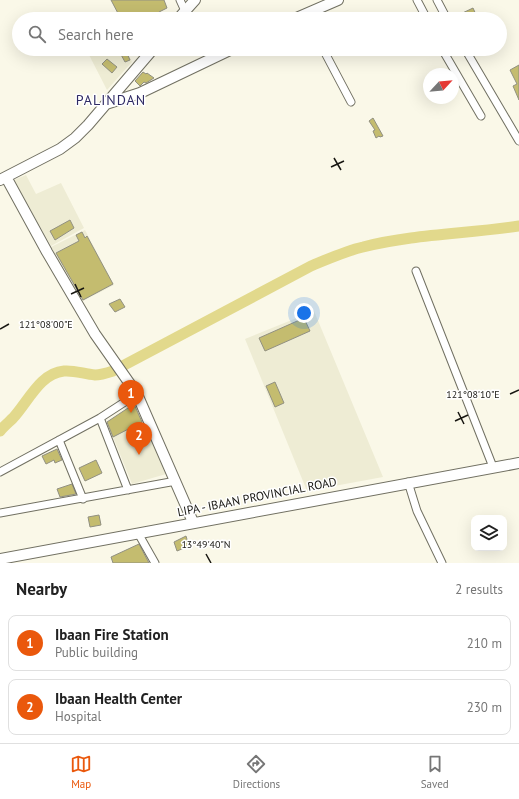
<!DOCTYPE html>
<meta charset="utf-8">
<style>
:root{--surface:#fff;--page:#f2f2f2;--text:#222;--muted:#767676;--line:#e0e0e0;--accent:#ea580c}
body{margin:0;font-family:"PT Sans",sans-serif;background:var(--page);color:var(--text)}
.controls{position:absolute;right:12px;bottom:12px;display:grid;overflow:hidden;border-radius:8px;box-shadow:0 4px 16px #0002}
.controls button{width:36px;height:36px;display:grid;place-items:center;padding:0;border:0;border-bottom:1px solid var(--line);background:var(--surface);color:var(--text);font:20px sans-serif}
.compass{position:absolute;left:423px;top:68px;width:36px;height:36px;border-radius:50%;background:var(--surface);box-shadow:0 4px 16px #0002;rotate:64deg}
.you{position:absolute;left:304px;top:313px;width:14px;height:14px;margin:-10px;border:3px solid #fff;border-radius:50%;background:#1a73e8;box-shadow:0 0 0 6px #1a73e833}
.badge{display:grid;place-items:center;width:26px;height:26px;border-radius:50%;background:var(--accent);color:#fff;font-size:13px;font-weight:700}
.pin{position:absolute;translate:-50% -33px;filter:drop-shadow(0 1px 2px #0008)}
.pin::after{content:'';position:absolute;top:21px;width:14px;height:12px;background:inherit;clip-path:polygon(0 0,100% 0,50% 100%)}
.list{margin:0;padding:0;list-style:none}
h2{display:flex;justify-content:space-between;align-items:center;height:52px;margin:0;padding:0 16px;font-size:17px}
h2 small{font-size:13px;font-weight:400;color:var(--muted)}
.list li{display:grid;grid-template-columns:26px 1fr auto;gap:12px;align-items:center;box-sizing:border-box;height:56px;margin:0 8px 8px;padding:0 8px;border:1px solid var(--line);border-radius:8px}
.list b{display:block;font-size:15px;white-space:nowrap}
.list p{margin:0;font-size:13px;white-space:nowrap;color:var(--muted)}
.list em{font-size:13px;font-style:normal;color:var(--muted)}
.icon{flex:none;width:22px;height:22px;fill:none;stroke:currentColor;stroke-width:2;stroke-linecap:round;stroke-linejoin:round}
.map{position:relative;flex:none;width:519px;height:563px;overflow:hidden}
.search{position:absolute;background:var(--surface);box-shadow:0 4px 16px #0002;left:12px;right:12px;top:12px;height:44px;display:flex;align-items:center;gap:10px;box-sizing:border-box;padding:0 14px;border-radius:22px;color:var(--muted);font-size:15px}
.sheet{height:180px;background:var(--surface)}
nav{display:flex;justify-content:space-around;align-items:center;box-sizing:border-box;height:56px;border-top:1px solid var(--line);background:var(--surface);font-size:11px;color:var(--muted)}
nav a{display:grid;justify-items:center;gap:2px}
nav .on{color:var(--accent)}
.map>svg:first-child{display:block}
.built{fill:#eeecd4}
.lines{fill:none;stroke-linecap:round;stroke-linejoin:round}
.river{stroke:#e2d98c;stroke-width:11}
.building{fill:#c4bc6f;stroke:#919081}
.street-casing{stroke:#717062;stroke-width:9}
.secondary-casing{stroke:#717062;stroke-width:12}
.street{stroke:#fff;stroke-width:7}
.secondary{stroke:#fff;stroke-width:10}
.ticks{fill:none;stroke:#181712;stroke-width:1.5}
.labels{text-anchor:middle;stroke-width:3;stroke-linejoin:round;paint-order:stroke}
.street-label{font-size:12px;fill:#181712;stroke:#fff}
.quarter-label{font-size:14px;letter-spacing:1px;fill:#2e2a64;stroke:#fff}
.ticks-label{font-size:10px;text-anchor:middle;fill:#181712;stroke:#fff;stroke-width:3;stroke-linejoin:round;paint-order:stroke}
</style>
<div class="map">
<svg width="519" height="563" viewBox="0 0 519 563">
<rect width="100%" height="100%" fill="#faf8e8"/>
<!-- built -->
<path class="built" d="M86,49H126L132,62L107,90Z
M26,175L36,194L61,183L84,228L51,246L14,180Z
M85,230L114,285L81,302L51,247Z
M314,311L383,477L307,491L245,339Z
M144,421L166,474L132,484L113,437Z"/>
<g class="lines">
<!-- river -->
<path class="river" d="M0,431C4,426 9,422 13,418C28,402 40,373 64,371C74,370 84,374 95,375C101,375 107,373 113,371L311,266C328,259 345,251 363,247C414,234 467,234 519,226"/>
</g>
<!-- building -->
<path class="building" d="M111,0H164L167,8L159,12L161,16L156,19H121Z
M473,8L478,19H452V18Z
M118,49H125L130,60L125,62Z
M107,59L117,67L112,73L102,64Z
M519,65V100L513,86L517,84L510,70Z
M143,72L146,74L147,73L154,78L146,83L144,82L140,86L135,81Z
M373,118L383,136L380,137L379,136L376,138L373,131L375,130L369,121Z
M70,220L74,228L55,240L50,231Z
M82,232L85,238L87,236L113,284L83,300L56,253L79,241L76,235Z
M120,299L125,307L115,312L109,304Z
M304,318L310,331L265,351L259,338Z
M275,382L284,403L275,407L266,386Z
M134,404L142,422L113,437L107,422Z
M57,449L62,460L55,463L54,460L46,464L42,456Z
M96,460L102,473L85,481L79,468Z
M72,484L76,494L60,497L57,489Z
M99,515L101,525L90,527L88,517Z
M186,536L189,546L177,551L174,542Z
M139,544L149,563H113L111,557Z"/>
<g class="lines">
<!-- street casing -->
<g class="street-casing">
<path id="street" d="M180,0L185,11
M417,0L427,19
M437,0L447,19
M323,49L351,102
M442,49L481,116
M465,49L519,141
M416,271L493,467
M100,418L128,490
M59,440L83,499
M0,472L100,418L137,394
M408,482L417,511L442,563
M0,513L176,481
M138,533L155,563"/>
</g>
<!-- secondary casing -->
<g class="secondary-casing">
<path id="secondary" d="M178,19L195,0
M294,19L338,0
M106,104L140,93L232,49
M6,177L47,252L95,334L137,394L193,522
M0,180L60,149L75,138L88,125L153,49
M0,559L519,463"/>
</g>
<!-- street -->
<use href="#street" class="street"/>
<!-- secondary -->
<use href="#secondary" class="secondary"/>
</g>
<!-- ticks -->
<path class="ticks" d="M334,158L341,170M331,167L344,161M75,284L81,297M71,294L84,288M0,329L9,324M510,394L519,390M458,412L464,424M455,421L468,415M206,554L211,563"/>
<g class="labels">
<!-- street labels -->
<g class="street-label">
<text transform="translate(257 497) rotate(-11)" y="4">LIPA - IBAAN PROVINCIAL ROAD</text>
</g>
<!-- quarter labels -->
<g class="quarter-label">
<text x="111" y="105">PALINDAN</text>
</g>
</g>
<g class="ticks-label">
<text x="46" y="328">121°08'00"E</text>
<text x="473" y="398">121°08'10"E</text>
<text x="206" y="548">13°49'40"N</text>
</g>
</svg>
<div class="controls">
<button><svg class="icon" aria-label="layers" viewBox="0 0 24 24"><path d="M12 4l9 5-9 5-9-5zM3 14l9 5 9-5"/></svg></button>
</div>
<svg class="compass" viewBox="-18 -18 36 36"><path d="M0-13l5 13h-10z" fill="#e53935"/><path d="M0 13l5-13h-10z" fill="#767676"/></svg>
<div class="you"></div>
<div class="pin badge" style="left:131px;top:413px">1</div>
<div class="pin badge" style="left:139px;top:455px">2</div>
<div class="search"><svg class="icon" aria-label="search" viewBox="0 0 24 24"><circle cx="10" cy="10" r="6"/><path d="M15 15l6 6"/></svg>Search here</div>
</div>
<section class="sheet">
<h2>Nearby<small>2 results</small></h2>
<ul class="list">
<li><span class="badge">1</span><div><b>Ibaan Fire Station</b><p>Public building</p></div><em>210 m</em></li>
<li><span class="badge">2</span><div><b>Ibaan Health Center</b><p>Hospital</p></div><em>230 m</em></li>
</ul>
</section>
<nav>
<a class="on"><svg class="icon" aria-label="map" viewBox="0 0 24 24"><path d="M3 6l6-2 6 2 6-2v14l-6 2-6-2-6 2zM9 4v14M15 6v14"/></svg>Map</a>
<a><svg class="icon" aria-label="directions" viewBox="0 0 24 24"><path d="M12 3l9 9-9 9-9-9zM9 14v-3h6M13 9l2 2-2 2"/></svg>Directions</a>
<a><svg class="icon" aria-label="saved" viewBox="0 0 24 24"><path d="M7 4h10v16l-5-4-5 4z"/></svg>Saved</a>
</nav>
